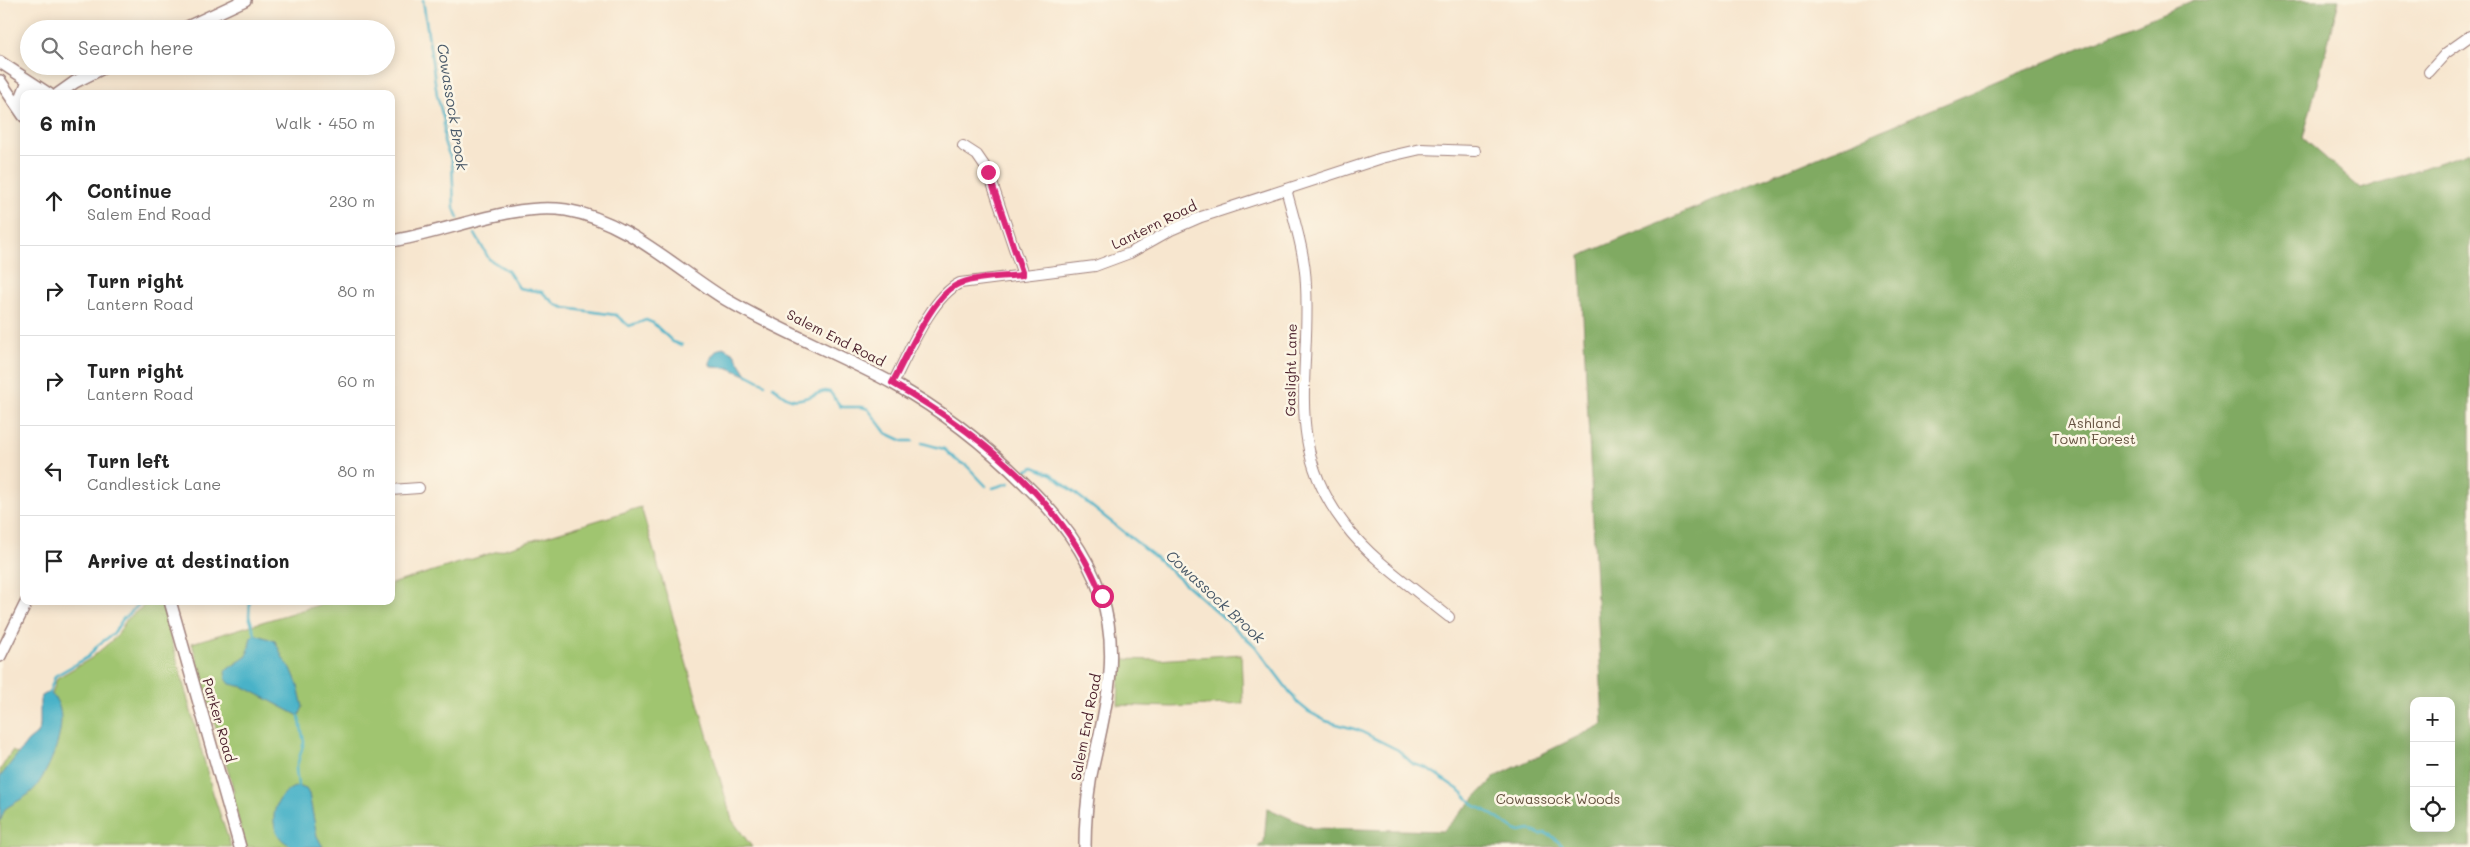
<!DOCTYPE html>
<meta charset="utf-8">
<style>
:root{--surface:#fff;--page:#f2f2f2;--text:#222;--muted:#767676;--line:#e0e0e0}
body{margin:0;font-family:Mali,sans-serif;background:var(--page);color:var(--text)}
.controls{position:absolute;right:15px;bottom:15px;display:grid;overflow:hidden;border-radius:10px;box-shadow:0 2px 12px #0003}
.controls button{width:45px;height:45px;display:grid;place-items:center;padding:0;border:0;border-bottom:1px solid var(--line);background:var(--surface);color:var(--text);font:25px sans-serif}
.stop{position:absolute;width:15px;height:15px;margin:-11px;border:4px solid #db2777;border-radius:50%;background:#fff}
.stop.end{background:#db2777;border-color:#fff;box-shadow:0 1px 5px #0008}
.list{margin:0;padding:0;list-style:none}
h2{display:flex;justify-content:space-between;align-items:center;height:65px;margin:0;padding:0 20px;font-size:21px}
h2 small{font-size:16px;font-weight:400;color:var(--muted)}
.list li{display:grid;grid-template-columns:32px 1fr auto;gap:15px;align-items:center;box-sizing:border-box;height:90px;padding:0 20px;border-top:1px solid var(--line)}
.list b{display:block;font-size:19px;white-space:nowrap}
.list p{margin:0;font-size:16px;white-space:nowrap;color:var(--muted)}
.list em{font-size:16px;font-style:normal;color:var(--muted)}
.icon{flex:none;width:28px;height:28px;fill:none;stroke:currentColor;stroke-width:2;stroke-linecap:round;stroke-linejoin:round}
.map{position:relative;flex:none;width:2470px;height:847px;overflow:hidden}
.search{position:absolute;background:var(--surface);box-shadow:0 2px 12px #0003;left:20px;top:20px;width:375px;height:55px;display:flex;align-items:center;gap:12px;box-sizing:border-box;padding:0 18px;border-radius:28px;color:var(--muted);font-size:19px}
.panel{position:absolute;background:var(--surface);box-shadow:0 2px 12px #0003;left:20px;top:90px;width:375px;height:515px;border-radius:10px}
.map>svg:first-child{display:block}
.green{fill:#a0c56f;stroke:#75724d}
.forest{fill:#80aa62;stroke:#656446;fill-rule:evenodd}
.water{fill:#4ab2c8;stroke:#4a687a}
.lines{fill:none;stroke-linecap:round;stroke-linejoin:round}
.stream{stroke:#4ab2c8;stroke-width:2.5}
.minor-casing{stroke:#a0827d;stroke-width:12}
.tertiary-casing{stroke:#a0827d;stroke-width:14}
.minor{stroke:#fff;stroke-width:10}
.tertiary{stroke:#fff;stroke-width:11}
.route{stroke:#db2777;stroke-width:6}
.labels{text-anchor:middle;stroke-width:5;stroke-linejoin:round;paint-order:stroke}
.street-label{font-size:14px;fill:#4a1f2b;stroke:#fcf5e5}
.park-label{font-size:14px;fill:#64513f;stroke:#fcf5e5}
.water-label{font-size:15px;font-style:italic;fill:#4a5a6a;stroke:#fcf5e5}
</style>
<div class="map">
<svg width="2470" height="847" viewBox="0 0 2470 847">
<rect width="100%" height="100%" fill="#fcf5e5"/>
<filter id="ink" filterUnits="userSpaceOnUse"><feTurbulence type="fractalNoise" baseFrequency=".02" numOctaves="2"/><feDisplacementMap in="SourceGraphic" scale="10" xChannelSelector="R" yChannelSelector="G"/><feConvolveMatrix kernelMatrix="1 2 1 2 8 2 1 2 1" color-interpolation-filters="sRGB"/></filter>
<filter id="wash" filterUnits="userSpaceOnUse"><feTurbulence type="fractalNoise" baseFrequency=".0096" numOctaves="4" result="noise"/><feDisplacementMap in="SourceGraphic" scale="20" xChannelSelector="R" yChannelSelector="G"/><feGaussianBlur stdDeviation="1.12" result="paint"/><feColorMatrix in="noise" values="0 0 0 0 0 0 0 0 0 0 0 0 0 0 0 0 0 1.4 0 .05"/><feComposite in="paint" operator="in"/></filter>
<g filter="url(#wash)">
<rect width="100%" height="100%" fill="#f7e6cf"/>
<!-- green -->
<path class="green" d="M641,507L732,820L752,847H246L231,794L234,792L192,643L332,601H391V584Z
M150,601H161L213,793L231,847H0V770L12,751L26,758L47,710L57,678L90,659L116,637L127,619Z
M1241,654L1243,703L1172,707L1118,705L1120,659L1157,660Z"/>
<!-- forest -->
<path class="forest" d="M2194,0H2339L2303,138L2361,189L2470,152V847H1258L1264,842L1267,808L1312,828L1443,831L1495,777L1603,724L1580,256ZM2414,701H2451V828H2414Z"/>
<!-- water -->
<path class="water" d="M723,347L734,353L748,376L729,368L711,367C707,359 715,350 723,347Z
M255,634L275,641L284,660L291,668L298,685L303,707L299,716L244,687L230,684L226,679L225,671L247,656L251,637Z
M49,692C76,712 51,767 36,787C27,798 16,801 5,809L0,822V777L28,741L38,733L40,727V700L42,696Z
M298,786L306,789L309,794L317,836L323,847C315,847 303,847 295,847C263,838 270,793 298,786Z"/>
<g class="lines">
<!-- stream -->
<path class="stream" d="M423,0L437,95L444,121V142L452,162L454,208L458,218
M475,234L489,259L508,271L519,288L542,292L555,304L565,308L616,315L629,326L646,320L653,323L673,342L682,345
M746,374L765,384
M773,386C776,389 779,392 782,394C796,406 811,395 825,391L830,392L841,407H862L868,409L886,433L903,441H913
M922,443L944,449L956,460L967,466L986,486
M1025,471L1034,467L1051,474L1154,556L1255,646L1298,703L1309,712L1326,721L1358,730L1398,750L1413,764L1427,768L1462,792L1475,806L1485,810L1515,830L1520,832L1531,830L1541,835L1545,833L1552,836L1564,847
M993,488L1009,483
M250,601L249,616L255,634
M49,694L55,676L88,657L98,645L113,634L123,619L143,601
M298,786L296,769L304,742L299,716"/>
</g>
</g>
<g filter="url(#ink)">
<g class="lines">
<!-- minor casing -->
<g class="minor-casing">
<path id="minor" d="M2429,72L2446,53L2470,36
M963,146L977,155L988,171L1023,275
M1286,189C1294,220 1305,253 1306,285C1311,375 1283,445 1345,525C1372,561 1414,588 1449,617
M893,383C908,354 931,297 960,283L1095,266L1130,253L1171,230L1201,217L1382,158L1421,149L1475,151
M391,490L419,488"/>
</g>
<!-- tertiary casing -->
<g class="tertiary-casing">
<path id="tertiary" d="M183,29L245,0
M0,62L49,94
M0,81L24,116
M58,94L75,82L107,66
M24,109L22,96L28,81
M391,241C445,233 512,202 566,210C626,220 675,268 725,299C779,331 839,354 894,384C943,411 987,446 1026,485C1059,517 1086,551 1101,595C1122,656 1104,714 1091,775C1087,799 1085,823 1085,847
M170,601L240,847
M0,656L27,601"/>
</g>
<!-- minor -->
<use href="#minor" class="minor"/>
<!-- tertiary -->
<use href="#tertiary" class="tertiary"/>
</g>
</g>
<g class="lines" filter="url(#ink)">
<!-- route -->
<path class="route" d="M988,172L1023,275C1003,277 980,276 961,283C933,292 907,357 892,383C978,432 1065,502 1102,596"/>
</g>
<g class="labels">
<!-- street labels -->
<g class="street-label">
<text transform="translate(1154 225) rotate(-26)" y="5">Lantern Road</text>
<text transform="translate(836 338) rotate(27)" y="5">Salem End Road</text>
<text transform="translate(1291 370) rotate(-89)" y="5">Gaslight Lane</text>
<text transform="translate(219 720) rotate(74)" y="5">Parker Road</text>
<text transform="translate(1086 727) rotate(-79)" y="5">Salem End Road</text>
</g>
<!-- park labels -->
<g class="park-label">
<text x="2094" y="428">Ashland<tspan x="2094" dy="16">Town Forest</tspan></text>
<text x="1558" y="804">Cowassock Woods</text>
</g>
<!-- water labels -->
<g class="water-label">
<text transform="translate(452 107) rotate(81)" y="5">Cowassock Brook</text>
<text transform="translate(1215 597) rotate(43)" y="5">Cowassock Brook</text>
</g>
</g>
</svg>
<div class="controls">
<button>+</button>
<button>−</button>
<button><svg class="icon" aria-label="locate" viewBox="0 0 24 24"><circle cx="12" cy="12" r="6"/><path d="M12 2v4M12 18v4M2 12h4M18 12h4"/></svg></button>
</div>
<div class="stop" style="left:1102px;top:596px"></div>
<div class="stop end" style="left:988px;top:172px"></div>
<div class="search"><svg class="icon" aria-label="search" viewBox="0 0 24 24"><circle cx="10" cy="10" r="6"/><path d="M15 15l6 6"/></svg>Search here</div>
<section class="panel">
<h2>6 min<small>Walk · 450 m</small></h2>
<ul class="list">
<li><svg class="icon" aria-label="ahead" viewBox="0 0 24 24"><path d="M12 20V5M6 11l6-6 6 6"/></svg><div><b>Continue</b><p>Salem End Road</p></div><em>230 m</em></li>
<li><svg class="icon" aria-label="right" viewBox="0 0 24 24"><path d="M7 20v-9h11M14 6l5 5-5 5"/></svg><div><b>Turn right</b><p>Lantern Road</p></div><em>80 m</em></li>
<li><svg class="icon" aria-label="right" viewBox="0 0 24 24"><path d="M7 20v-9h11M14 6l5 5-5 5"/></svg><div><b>Turn right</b><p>Lantern Road</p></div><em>60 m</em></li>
<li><svg class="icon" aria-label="left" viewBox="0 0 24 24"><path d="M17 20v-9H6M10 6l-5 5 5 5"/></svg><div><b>Turn left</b><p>Candlestick Lane</p></div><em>80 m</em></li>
<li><svg class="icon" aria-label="arrive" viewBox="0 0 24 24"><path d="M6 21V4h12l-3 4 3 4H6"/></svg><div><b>Arrive at destination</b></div></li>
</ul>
</section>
</div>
